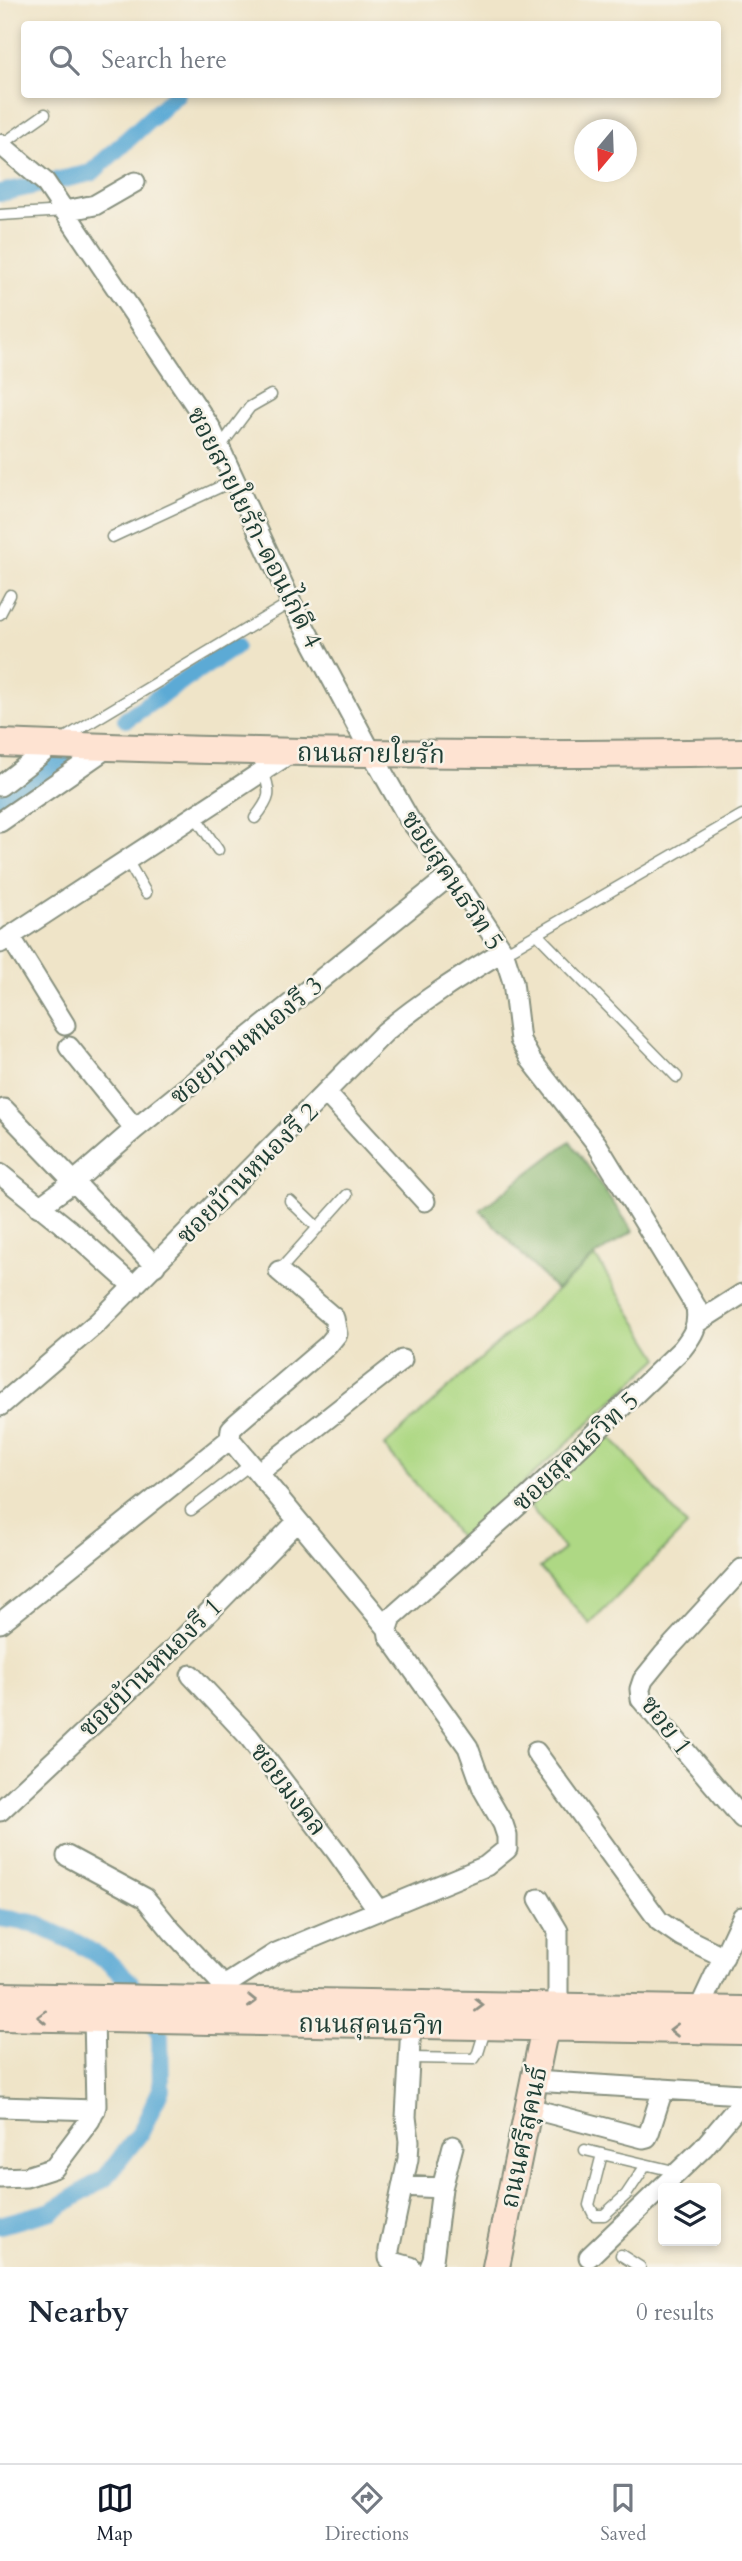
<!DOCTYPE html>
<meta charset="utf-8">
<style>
:root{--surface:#fff;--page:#f2f2f3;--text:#1f2937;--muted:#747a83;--line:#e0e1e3;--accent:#111827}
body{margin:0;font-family:Cardo,"Noto Serif Thai",serif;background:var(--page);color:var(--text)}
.controls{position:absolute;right:21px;bottom:21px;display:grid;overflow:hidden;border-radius:7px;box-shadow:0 4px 10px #0003}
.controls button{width:63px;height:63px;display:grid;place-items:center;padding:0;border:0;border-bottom:2px solid var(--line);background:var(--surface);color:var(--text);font:35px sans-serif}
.compass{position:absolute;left:574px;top:119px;width:63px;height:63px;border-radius:50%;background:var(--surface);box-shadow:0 4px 10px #0003;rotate:199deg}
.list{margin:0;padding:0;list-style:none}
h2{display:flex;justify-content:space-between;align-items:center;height:91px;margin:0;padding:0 28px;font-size:30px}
h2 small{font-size:23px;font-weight:400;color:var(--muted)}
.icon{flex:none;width:38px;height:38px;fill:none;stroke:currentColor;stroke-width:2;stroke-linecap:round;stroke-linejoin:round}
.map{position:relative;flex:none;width:742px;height:2267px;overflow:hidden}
.search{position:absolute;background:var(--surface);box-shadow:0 4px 10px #0003;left:21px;right:21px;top:21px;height:77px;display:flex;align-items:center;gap:18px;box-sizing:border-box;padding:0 24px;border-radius:7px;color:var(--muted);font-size:26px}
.sheet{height:196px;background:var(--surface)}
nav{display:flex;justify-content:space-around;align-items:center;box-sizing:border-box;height:98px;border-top:2px solid var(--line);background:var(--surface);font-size:19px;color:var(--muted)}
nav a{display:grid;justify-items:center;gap:4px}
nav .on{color:var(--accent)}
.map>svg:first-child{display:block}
.green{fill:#aed884;stroke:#668a5c;stroke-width:2}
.forest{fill:#8ab872;stroke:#547a53;stroke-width:2}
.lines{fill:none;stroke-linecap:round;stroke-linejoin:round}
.canal{stroke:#5baad5;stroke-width:18}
.lane-casing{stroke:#87907e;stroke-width:13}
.street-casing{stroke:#87907e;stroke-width:23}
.secondary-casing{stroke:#87907e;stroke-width:30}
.lane{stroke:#fff;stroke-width:10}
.street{stroke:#fff;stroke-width:19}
.secondary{stroke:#fee3d2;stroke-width:26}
.oneway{stroke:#8e9083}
.labels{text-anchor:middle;stroke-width:5;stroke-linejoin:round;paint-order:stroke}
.street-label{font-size:26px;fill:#1f3d34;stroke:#f7f3e8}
</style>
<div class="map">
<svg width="742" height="2267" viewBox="0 0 742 2267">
<rect width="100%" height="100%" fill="#f7f3e8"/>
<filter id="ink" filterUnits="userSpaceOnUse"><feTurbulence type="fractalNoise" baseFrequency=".0143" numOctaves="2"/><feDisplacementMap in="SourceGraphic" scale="14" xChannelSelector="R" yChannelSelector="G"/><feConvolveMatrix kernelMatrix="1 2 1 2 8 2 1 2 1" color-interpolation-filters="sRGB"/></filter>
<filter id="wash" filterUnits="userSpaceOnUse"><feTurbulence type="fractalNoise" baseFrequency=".00686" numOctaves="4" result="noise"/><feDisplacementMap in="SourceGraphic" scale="28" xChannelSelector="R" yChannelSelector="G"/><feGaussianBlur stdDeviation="1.57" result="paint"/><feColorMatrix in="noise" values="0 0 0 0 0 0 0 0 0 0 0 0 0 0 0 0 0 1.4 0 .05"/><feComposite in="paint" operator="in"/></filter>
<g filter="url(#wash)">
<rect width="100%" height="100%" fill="#efe4c8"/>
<!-- green -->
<path class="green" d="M595,1256L659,1358L462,1540L384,1446Z
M607,1432L687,1526L590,1624L540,1568L564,1549L530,1506Z"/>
<!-- forest -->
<path class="forest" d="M570,1141L633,1231L595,1256L556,1290L480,1210Z"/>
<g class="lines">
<!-- canal -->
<path class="canal" d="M0,193L91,173L177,94
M126,719L235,646
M0,803L63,759
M0,1918L33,1923L75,1942L106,1960L129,1981L160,2035L161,2089L141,2132L105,2178L52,2211L0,2225"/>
</g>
</g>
<g filter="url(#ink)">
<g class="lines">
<!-- lane casing -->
<g class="lane-casing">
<path id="lane" d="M1,145L45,114
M0,215L65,211
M220,447L250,407L271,395
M112,537L235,480
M0,614L10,595
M63,739L291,602
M195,816L218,850
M255,818C270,799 272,794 263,771
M127,860L146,893
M537,934L677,1077
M503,951L513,948L742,815
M290,1201L318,1228
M279,1271L347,1195
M191,1510L251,1464
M409,2058L474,2059L478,2053L486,2027
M585,2150L678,2172
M602,2154L589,2205L594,2215H604L626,2195L646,2165
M621,2255L640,2267"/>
</g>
<!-- street casing -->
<g class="street-casing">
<path id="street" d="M0,144L45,182L210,427L291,602L371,752L409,819L452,874L503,951L513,982L520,1040L531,1060L596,1143L696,1307C699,1326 693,1335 682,1349L530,1495L392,1617L388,1629L389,1636L468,1747L483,1789L503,1824L507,1836V1849L486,1866L276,1953L224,1986L217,2000
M65,211L95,205L135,182
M0,786L53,745
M0,822L110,746
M10,936L65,1025
M0,943L292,752
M69,1047L135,1129
M326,1093L425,1201
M4,1109L155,1266
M0,1174L77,1236L134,1287
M39,1207L75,1181L135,1129L452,874
M279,1271L334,1318L337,1334L328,1345L237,1423L231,1429L230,1439L388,1629
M698,1322L742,1294
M0,1406L98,1322L385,1032C422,1001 462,976 503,951
M258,1473L402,1360
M742,1569L664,1654L643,1680L640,1689L641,1699L742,1818
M0,1623L230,1439
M191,1675L249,1737L336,1851L378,1910
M536,1752L659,1921L681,1936L724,1957
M0,1811L168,1654L298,1521
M67,1856L145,1898L172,1931L224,1986
M539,1899L558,1931V2007
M699,2009L742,1917
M411,2025L406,2117L409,2141L408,2159L389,2250V2258L393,2262L411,2267
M534,2081L742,2094
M0,2107L95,2110
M529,2108L643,2138L647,2137L649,2133L663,2089
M0,2178L26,2177L54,2168L90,2120L96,2106L94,2018
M402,2186L442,2188L433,2260L430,2267
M442,2188L453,2146
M589,2257L703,2148L742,2102"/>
</g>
<!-- secondary casing -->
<g class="secondary-casing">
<path id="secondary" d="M0,743C247,753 495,757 742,752
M0,1996L742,2010
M0,2017L742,2031
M496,2267L545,2027L546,2011"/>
</g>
<!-- lane -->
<use href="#lane" class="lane"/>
<!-- street -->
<use href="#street" class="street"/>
<!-- secondary -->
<use href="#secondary" class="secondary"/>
</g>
<!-- one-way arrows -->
<defs><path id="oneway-chevron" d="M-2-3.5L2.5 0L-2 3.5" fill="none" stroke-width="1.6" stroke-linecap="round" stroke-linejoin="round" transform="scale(1.75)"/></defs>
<g class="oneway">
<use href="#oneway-chevron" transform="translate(252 2001) rotate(1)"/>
<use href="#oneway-chevron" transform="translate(479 2005) rotate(1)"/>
<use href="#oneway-chevron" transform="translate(42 2017) rotate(-179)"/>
<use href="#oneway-chevron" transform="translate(674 2030) rotate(-179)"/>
</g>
</g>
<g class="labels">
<!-- street labels -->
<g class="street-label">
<text transform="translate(255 527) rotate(63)" y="9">ซอยสายใยรัก-ดอนไก่ดี 4</text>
<text transform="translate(371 753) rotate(1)" y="9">ถนนสายใยรัก</text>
<text transform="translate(453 880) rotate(56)" y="9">ซอยสุคนธวิท 5</text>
<text transform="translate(246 1040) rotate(-39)" y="9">ซอยบ้านหนองรี 3</text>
<text transform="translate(247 1173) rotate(-45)" y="9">ซอยบ้านหนองรี 2</text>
<text transform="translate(575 1451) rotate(-43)" y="9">ซอยสุคนธวิท 5</text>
<text transform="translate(150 1667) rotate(-44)" y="9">ซอยบ้านหนองรี 1</text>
<text transform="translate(667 1725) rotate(53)" y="9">ซอย 1</text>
<text transform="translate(289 1789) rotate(53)" y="9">ซอยมงคล</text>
<text transform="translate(371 2024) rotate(1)" y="9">ถนนสุคนธวิท</text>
<text transform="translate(523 2137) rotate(-78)" y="9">ถนนศรีสุคนธ์</text>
</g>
</g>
</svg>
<div class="controls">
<button><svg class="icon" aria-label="layers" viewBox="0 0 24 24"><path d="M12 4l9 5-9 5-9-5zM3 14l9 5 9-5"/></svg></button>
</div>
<svg class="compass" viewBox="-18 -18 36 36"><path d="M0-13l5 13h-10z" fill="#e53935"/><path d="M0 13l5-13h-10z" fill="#747a83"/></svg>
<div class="search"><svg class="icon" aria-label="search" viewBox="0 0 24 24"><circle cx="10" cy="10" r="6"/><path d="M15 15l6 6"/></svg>Search here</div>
</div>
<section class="sheet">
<h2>Nearby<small>0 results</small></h2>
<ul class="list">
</ul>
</section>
<nav>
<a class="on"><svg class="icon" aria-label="map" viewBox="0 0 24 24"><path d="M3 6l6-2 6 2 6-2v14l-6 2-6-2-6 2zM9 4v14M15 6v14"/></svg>Map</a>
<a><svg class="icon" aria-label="directions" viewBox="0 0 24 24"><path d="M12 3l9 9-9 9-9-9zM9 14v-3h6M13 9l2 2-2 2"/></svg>Directions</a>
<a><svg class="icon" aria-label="saved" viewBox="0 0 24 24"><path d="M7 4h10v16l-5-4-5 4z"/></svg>Saved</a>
</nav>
